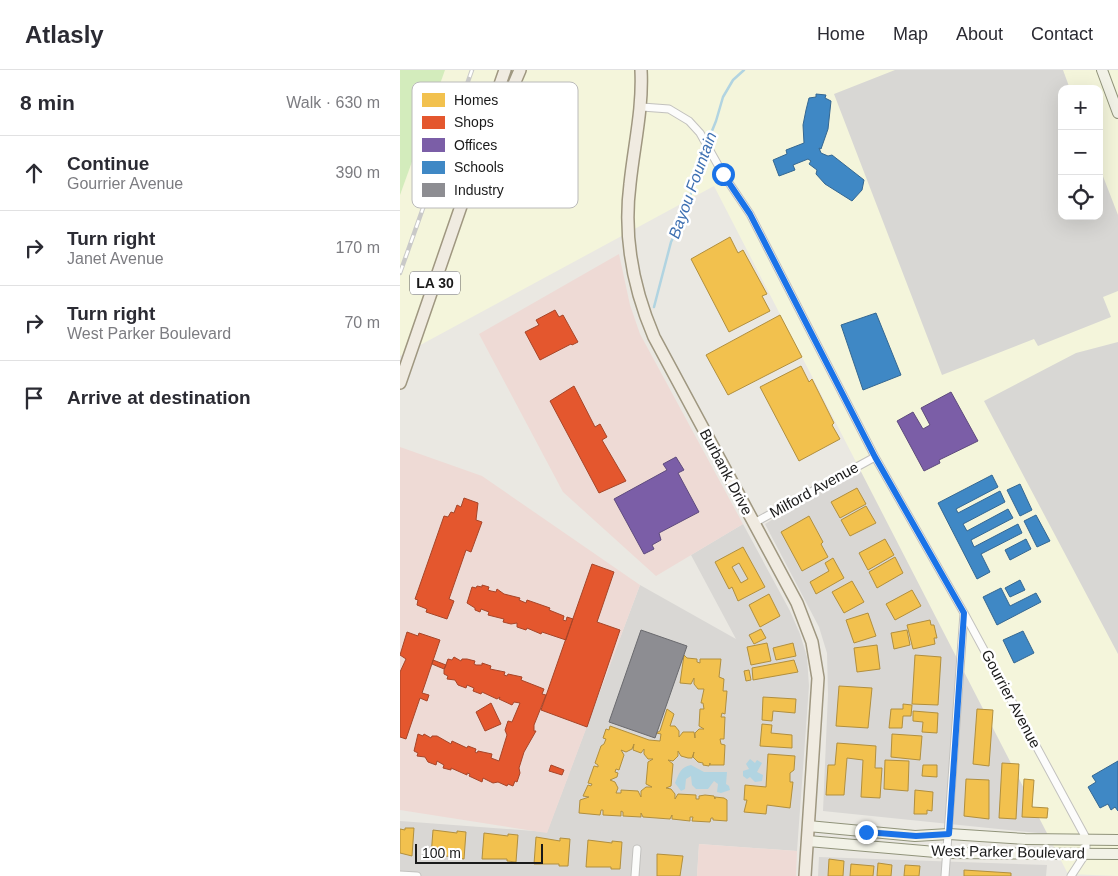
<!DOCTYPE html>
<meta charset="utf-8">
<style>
:root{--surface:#fff;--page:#f2f2f3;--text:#2b2b33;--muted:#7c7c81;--line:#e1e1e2}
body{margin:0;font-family:Helvetica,sans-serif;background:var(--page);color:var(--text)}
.controls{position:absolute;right:15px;top:15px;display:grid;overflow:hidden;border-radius:10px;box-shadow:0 5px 20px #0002}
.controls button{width:45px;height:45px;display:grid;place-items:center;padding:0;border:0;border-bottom:1px solid var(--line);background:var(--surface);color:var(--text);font:25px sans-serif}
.scale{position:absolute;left:15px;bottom:12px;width:128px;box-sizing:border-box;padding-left:5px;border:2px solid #1a1a1a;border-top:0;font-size:14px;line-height:18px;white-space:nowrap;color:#1a1a1a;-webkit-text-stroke:4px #fff;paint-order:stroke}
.stop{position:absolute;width:15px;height:15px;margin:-11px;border:4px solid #1a73e8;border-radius:50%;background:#fff}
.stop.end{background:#1a73e8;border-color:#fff;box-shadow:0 1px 5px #0008}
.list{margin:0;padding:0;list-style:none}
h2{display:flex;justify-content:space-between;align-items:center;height:65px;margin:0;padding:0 20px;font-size:21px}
h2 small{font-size:16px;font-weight:400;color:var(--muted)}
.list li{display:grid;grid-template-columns:32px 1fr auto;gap:15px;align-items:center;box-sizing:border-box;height:75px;padding:0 20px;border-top:1px solid var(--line)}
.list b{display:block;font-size:19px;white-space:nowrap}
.list p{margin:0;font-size:16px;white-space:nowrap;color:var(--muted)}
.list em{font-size:16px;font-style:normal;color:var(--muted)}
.icon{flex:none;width:28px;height:28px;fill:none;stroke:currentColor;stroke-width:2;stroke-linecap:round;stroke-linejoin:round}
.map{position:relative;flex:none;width:718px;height:806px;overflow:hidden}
header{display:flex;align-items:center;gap:30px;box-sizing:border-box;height:70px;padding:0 25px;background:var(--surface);border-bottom:1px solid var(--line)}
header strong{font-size:24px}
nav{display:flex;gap:28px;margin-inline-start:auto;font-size:18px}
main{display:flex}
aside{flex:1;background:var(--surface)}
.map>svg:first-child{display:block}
.residential{fill:#d9d7d4}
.commercial{fill:#eedad5}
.education{fill:#f4f5db;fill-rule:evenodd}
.grass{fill:#d3ecbc}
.parking{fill:#d8d7d4}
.water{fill:#b1d4e1}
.homes{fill:#f2c14e;stroke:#b18f3e;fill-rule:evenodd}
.shops{fill:#e4572e;stroke:#a74528}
.offices{fill:#7b5ea7;stroke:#5e4a7d}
.schools{fill:#3f88c5;stroke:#346792}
.industry{fill:#8d8d92;stroke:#6a6a6e}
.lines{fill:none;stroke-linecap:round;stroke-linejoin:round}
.stream{stroke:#b1d4e1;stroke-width:2.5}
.street-casing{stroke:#c2c1be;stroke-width:9}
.secondary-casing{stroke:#90937a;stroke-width:12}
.primary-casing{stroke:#9f9780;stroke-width:14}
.street{stroke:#fcfcfb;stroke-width:7}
.secondary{stroke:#f2f2e7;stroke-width:10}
.primary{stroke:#f0ebe1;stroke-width:11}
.rail-casing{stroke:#c9c9c8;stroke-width:4.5}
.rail{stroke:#fff;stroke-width:2.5;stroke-dasharray:8;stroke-linecap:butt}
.route{stroke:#1a73e8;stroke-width:6}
.labels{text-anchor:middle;stroke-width:5;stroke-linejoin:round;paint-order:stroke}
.shield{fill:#fff;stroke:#5f5f5f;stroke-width:1}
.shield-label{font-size:14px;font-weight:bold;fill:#1a1a1a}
.street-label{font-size:15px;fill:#1a1a1a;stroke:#fff}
.water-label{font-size:16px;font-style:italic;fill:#3f71b2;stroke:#fff}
.key{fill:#fff;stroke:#bababa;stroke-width:1}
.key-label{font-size:14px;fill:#1a1a1a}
</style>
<header>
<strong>Atlasly</strong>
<nav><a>Home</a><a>Map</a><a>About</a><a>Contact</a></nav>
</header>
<main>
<aside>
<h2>8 min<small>Walk · 630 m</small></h2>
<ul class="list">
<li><svg class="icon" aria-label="ahead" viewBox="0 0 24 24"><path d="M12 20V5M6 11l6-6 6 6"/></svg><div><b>Continue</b><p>Gourrier Avenue</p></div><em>390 m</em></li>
<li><svg class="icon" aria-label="right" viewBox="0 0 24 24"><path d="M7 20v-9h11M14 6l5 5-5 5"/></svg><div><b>Turn right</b><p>Janet Avenue</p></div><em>170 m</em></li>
<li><svg class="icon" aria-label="right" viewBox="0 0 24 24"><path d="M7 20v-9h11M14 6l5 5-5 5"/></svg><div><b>Turn right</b><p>West Parker Boulevard</p></div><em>70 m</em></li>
<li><svg class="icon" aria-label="arrive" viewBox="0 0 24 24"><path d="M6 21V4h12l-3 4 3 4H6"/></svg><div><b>Arrive at destination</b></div></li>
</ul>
</aside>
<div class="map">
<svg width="718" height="806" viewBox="0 0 718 806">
<rect width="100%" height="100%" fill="#eae8e2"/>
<!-- residential -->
<path class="residential" d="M475,387L686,768L423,741L428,624L427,583L419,557L365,454Z
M343,454L390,541L400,564L407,587L409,616L397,781L299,774L297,806H0V751L147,762L240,515L336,569L291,485Z
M419,787L647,795L646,806H418Z"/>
<!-- commercial -->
<path class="commercial" d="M219,184L230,235L240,264L343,454L256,506L163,422L79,264Z
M0,377L82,406L240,515L147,763L0,740Z
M299,774L397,781L396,806H297Z"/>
<!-- education -->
<path class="education" d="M0,0H718V806L668,804L314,116L0,286ZM662,19H699V146H662Z"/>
<!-- grass -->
<path class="grass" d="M0,0H45L0,125Z"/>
<!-- parking -->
<path class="parking" d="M495,0H663L670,19H662V146H699V96L718,145V221L703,227L711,247L638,276L634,269L542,305L434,24Z
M718,272V584L584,331L676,283Z"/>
<!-- water -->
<path class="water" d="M350,689L355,693L357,690L362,693L357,702L363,705L362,711L355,712L350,707L347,709L343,706V701L349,699L346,694Z
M291,695L304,702H327L326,714L329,716L330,720L321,723L317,722L318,714L314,711L308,719H296L292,715L291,706L286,709L285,719L281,721L275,713C279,704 280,697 291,695Z"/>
<!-- homes -->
<path class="homes" d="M330,167L338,183L343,180L367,224L362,226L370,241L329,262L291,189Z
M380,245L402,287L328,325L306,285Z
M401,296L409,312L412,309L434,353L432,355L440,369L399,391L360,317Z
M457,418L466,434L440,448L431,432Z
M466,436L476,453L450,466L441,450Z
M409,446L423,472L421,474L428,487L402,501L381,462Z
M485,469L494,485L468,500L459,483Z
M343,477L365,517L338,531L332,517L329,519L315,492ZM339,493L348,509L341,513L332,497Z
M495,487L503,503L477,518L469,502Z
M433,488L444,508L416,524L410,512L429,501L425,493Z
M452,511L464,532L444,543L432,522Z
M512,520L521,536L495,550L486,534Z
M369,524L380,546L360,557L349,535Z
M468,543L476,566L454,573L446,550Z
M530,550L531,555H534L537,568H534L535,574L513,579L507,555Z
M361,559L366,568L354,574L349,565Z
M507,560L510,575L494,579L491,563Z
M367,573L371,591L351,595L347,577Z
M393,573L396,586L376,590L373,578Z
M477,575L480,599L457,602L454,578Z
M284,585L287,588L297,589V592L300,593V589H321L319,607L324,609L323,621H327L325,644L322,643L321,647H325L324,669H320L321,674L325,675L324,695H310V693L309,696L303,695V693L298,692L293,687L294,682L292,688H288L281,686L278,681V686L273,691L268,690L273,694L271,716L266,718L271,719L275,724V729L278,724L296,725V729H299V726L305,725L314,726L315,729V727L324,728L327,730V751L313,750V748H311L310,752L292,751L293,747H290V751L272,749V745L270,749L243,747L241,743V747L223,746V742L221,741V746L203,745V740H201L200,745L179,743L180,730L189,727L183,726L188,715L191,716L192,714L188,713L194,696L198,697V695L195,693L201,676L204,674L206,669L203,668L206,659L209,660L210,656L249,670L260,671L261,664L256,663L260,661L267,639L274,644L270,656H275L279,661V667L283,662H294L295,668V663L299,659H304L299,656L300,639H304L303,633H301L304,619H298L294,614V608L291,614L280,613ZM234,674L233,680L241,683L244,679V684L248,689H253L248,692L246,714L252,717H246L241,721V727L238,721L221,720V723H216L218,718L215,712L210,710L217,707L218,703L215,702L216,699L219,700L224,685L221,680L226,682L232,679Z
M515,585L541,587L538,635L512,634Z
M394,590L398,602L353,610L352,598Z
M349,600L351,610L346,611L344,601Z
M439,616L472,618L468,658L436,656Z
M363,627L396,629L395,643L373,641L372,651L362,650Z
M503,634L512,635L511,646H503L502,658H489L491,639H503Z
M577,639L593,640L589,696L573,694Z
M513,641L538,643L537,663L522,662L523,652L513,651Z
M362,654L372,655L371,663L392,665V678L360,676Z
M492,664L522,666L520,690L491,687Z
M437,673L476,676L475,698H482L480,728L461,727L463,690L447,688L444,725H426L428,695H435Z
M368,684L395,686L394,700L390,703V712H393L390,738L367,735L366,744L344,742L347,730H344L345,715L366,717Z
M485,690L509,691L508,721L484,719Z
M602,693L619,694L616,749L599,748Z
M523,695H537V707L522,706Z
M566,709L589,710V749L564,746Z
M624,709L634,710L632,737L648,738L647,748L622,747Z
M515,720L533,722L532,741L527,740V744H514Z
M5,758H14L12,786L0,783V759L5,760Z
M33,760L57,763V761L66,762L64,789L40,785V787L31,786Z
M84,763L108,766V764L118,765L116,792L107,791V789H82Z
M136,767L160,771V768L170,769L168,796H159V794H134Z
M188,770L212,773V771L222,772L220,799H211V797H186Z
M257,784L283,786L280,806H257Z
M429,789L444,791L443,806H428Z
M478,793L492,795L491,806H477Z
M451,794L474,796L473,806H450Z
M505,795L520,796L519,806H504Z
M564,800L611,803V806H564Z"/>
<!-- shops -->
<path class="shops" d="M155,240L159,247L163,245L178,272L172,275L171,274L140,290L125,262L139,255L136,250Z
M174,316L195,357L200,354L207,367L202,370L226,411L199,423L150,331Z
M64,428L78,433L76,450L82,452L71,482L66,480L49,529L54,531L47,549L26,542L27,539L17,535L18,530L15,529L44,446L48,447L51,442L54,443L57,435L61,437Z
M192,494L214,502L197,552L220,560L187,657L141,640Z
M82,515L89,517L88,520L91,521L96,522L97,519L104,524L120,528L119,530L126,533L127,530L150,538L149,540L164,546L163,550L166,551L167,547L173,549L166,570L142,562L141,564L127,558L126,560L117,557V553L111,554L103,552L104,549L88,545L89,542L81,539L80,542L75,540V538L67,533L72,517L76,518L77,516L82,517Z
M7,562L18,566L19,563L40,570L22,623L29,625L27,631L20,628L6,669L0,667V602L6,589L0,585Z
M54,587L61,591L62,589H67L75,591L74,594L76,595H82V593L91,596L90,599L105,602L104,605L107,606L108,604L122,607L121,610L144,619L142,624L146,625L134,655V661H136L124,682L119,698L120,703L117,712L115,711L113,716L108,714L107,716L98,712L93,713L83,708L82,712L69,706L70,704L67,703V705L51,698V700L43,698L44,695L37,691L36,695L28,692L25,687L17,686L18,683L14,681L18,664L23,666L24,664L31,668L32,666H37L51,674L52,671L67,678L68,676L76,679L75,682L77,683L78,681L92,684L91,688L99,691L107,665L105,660L108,651L112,652L120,633L114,632L112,635L99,629L100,627L97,629L82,622L81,624L73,621L74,618L67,615L66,618L58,615L55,610L47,609L48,606L44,604V600L48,589L52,590Z
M33,590L46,595L44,599L32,594Z
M91,633L101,654L85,661L76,642Z
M151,695L164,700L162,705L149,701Z"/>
<!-- offices -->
<path class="offices" d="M551,322L578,371L539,390L540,393L524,401L497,351L513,342L523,359L530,355L521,338Z
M276,387L284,400L278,403L299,442L259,463L261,470L252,475L254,479L244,484L214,429L267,400L263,394Z"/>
<!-- schools -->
<path class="schools" d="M416,24L426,25L425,28L431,31L428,59L421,79L419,78L421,83L428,86L432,85L464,110L462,120L452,131L425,114L416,104L417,100L409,94L411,91L408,89L393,95L395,100L379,106L373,90L387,84L386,80L404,73L403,55L406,40L409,28L416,27Z
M476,243L501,305L463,320L441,255Z
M592,405L598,417L556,439L558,443L600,421L605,432L563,454L567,461L608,439L613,448L571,470L574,477L618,454L622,463L581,484L590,502L577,509L538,433Z
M620,414L632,440L620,446L607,420Z
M636,445L650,471L637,477L624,451Z
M626,469L631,479L610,490L605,480Z
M620,510L625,520L610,527L605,518Z
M601,518L610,536L636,523L641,532L597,555L583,527Z
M623,561L634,583L614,593L603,570Z
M718,691V741L715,737L711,740L708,734L700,738L688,717L696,712L692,706Z"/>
<!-- industry -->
<path class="industry" d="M241,560L287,576L255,668L209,652Z"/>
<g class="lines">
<!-- stream -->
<path class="stream" d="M254,237L271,172L286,141L301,88L316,51L323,27L333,10L344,0"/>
<!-- street casing -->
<g class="street-casing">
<path id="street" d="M242,37L269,39L289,51L300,63L323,104L350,144L475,387L564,543L686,768V783L671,806
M354,453L475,387
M0,805L17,806
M235,806L237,779
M545,806L564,543"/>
</g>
<!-- secondary casing -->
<g class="secondary-casing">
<path id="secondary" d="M702,0L718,43
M408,756L515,766L549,764L625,769L718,770
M408,771L547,783L718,784"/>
</g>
<!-- primary casing -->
<g class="primary-casing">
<path id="primary" d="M241,0C243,39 234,75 230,114C223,168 233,218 254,267L397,533L412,572L418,608L405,806
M72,95L105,0
M0,313L69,113L73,110L120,0"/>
</g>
<!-- street -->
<use href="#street" class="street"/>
<!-- secondary -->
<use href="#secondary" class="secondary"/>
<!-- primary -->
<use href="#primary" class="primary"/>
<!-- rail casing -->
<g class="rail-casing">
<path id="rail" d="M0,203L72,0"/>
</g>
<!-- rail -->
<use href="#rail" class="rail"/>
</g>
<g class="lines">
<!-- route -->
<path class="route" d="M323,104L350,144L475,387L564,543L549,764L516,766L466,762"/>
</g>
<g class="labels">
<!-- shield labels -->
<rect class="shield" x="10" y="201.5" width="50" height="23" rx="4"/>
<g class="shield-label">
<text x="35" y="218">LA 30</text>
</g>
<!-- street labels -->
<g class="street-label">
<text transform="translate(326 402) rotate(62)" y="5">Burbank Drive</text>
<text transform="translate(414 420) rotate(-29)" y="5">Milford Avenue</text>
<text transform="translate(611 629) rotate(62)" y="5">Gourrier Avenue</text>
<text transform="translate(608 782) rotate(1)" y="5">West Parker Boulevard</text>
</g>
<!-- water labels -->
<g class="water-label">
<text transform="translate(292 115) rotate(-70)" y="6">Bayou Fountain</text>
</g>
</g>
<!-- legend -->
<rect x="12" y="12" width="166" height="126" rx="8" class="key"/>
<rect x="22" y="23" width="23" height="14" fill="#f2c14e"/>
<rect x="22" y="46" width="23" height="13" fill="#e4572e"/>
<rect x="22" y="68" width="23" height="14" fill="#7b5ea7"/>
<rect x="22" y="91" width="23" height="13" fill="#3f88c5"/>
<rect x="22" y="113" width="23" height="14" fill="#8d8d92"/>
<g class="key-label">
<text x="54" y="35">Homes</text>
<text x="54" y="57">Shops</text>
<text x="54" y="80">Offices</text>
<text x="54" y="102">Schools</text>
<text x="54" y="125">Industry</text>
</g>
</svg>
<div class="controls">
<button>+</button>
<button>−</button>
<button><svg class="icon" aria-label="locate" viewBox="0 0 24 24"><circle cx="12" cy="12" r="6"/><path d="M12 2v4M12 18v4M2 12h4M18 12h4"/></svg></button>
</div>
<div class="scale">100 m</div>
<div class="stop" style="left:323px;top:104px"></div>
<div class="stop end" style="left:466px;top:762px"></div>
</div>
</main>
